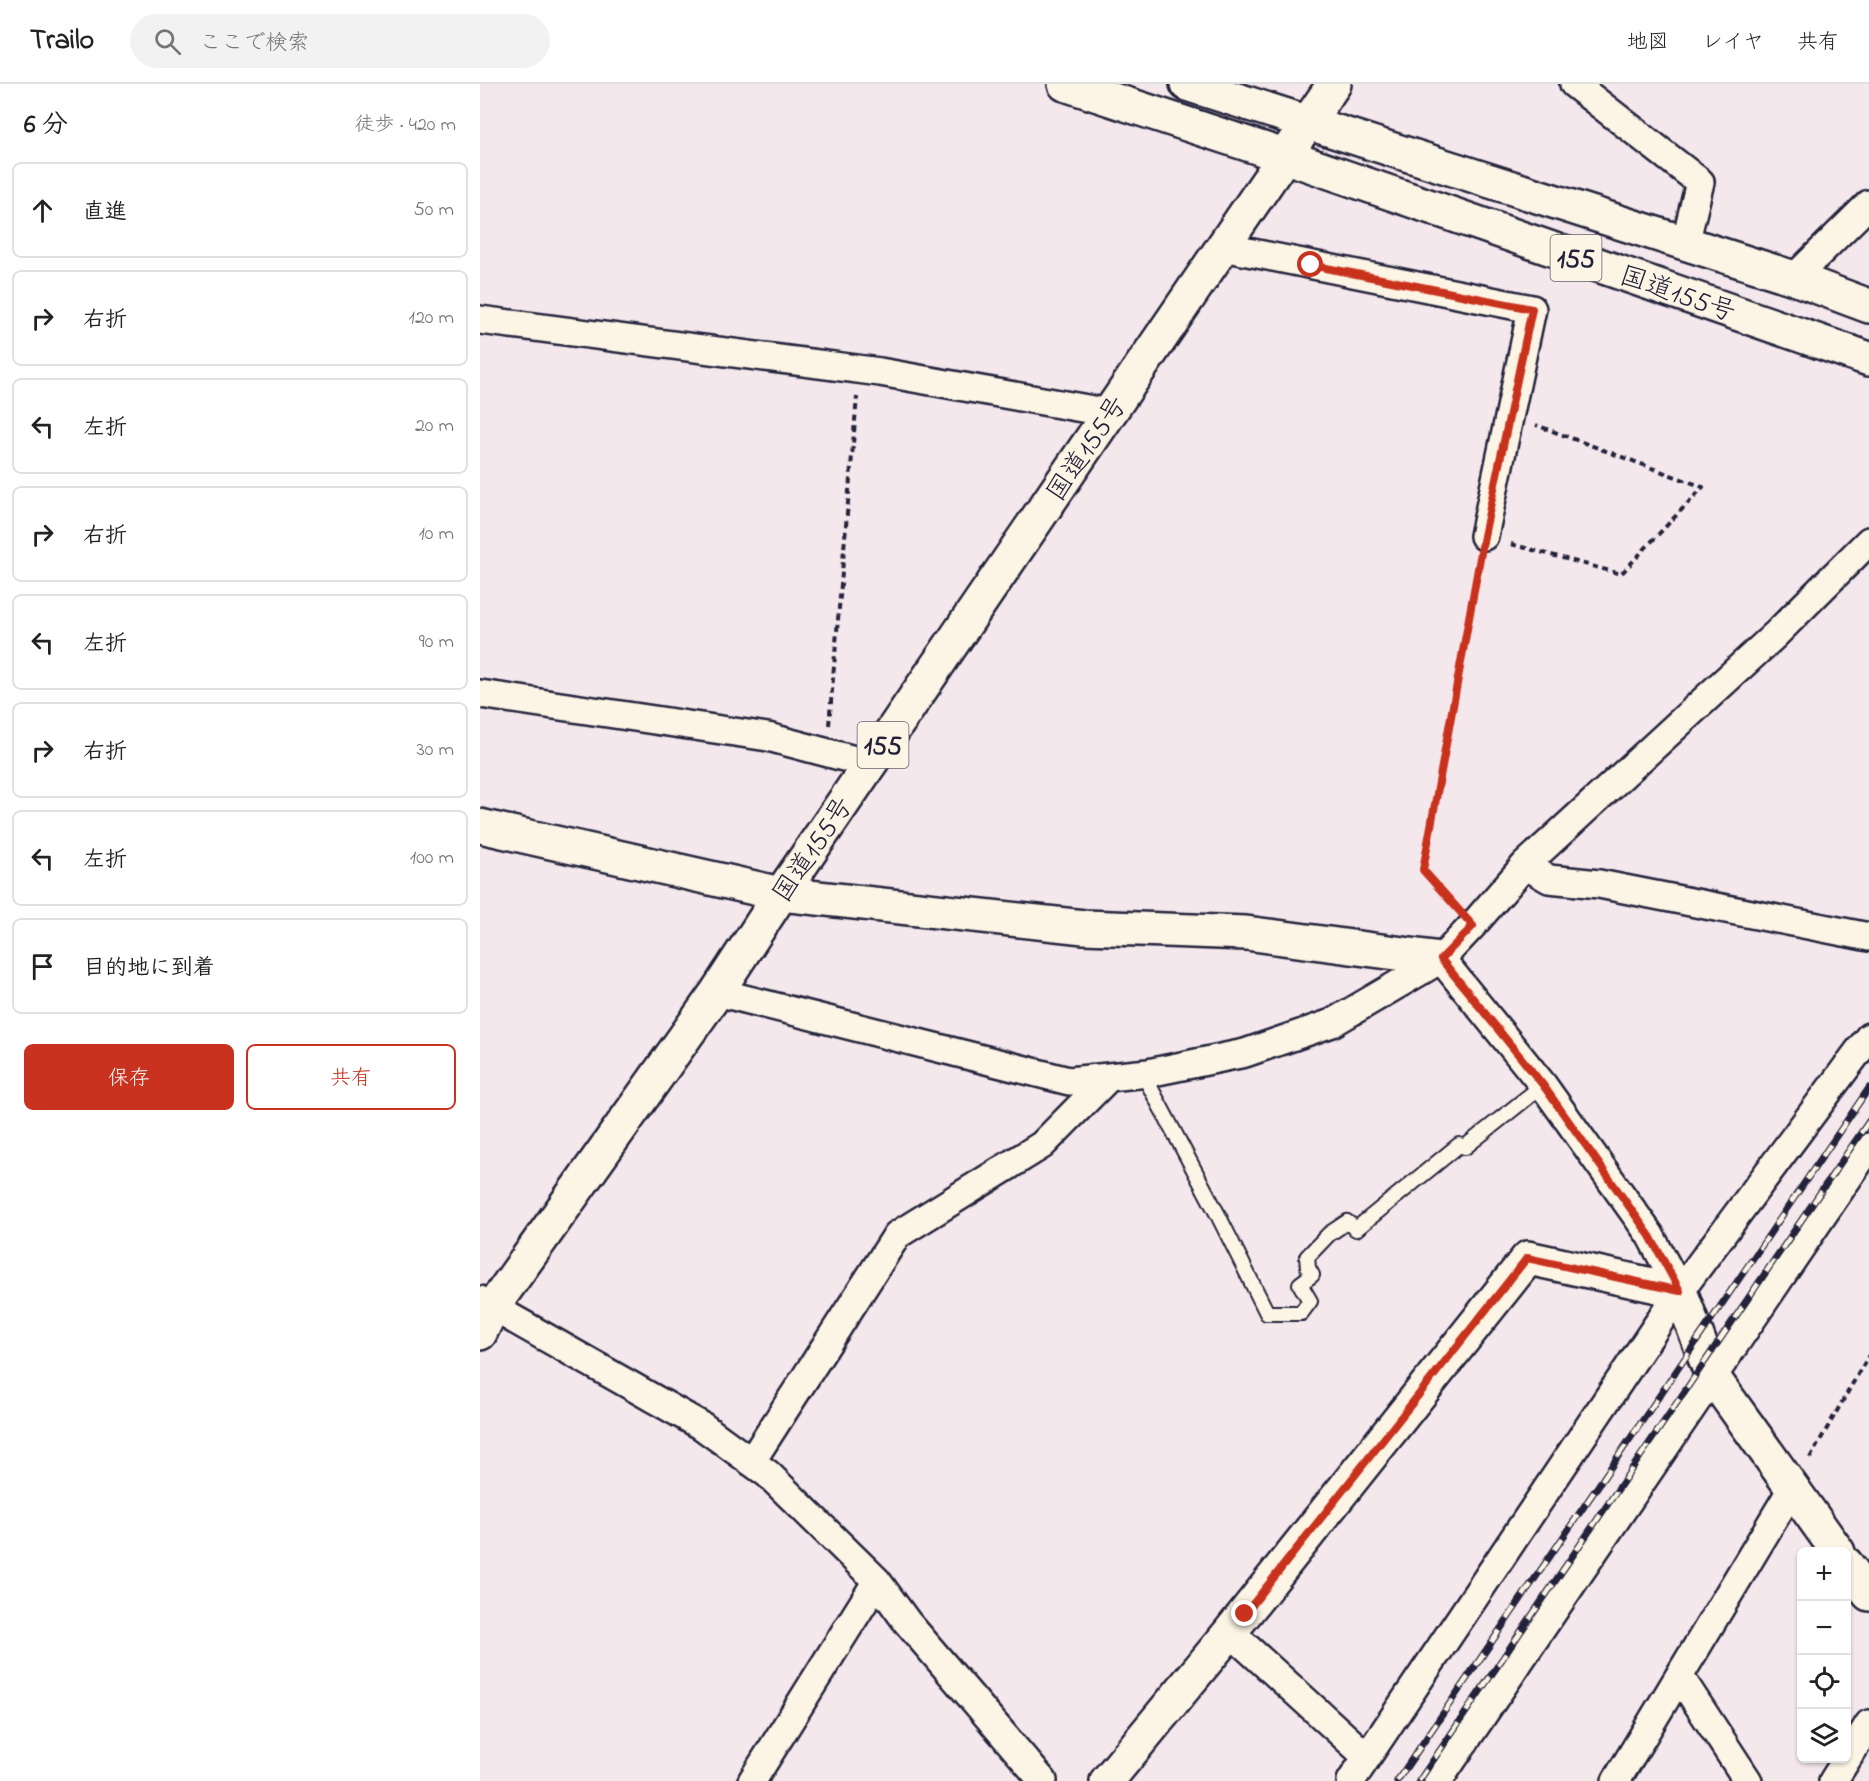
<!DOCTYPE html>
<html lang="ja">
<meta charset="utf-8">
<style>
:root{--surface:#fff;--page:#f2f2f2;--text:#222;--muted:#767676;--line:#e0e0e0;--accent:#c8321e}
body{margin:0;font-family:"Indie Flower","Klee One",sans-serif;background:var(--page);color:var(--text)}
.controls{position:absolute;right:18px;bottom:18px;display:grid;overflow:hidden;border-radius:9px;box-shadow:0 2px 4px #0004}
.controls button{width:54px;height:54px;display:grid;place-items:center;padding:0;border:0;border-bottom:2px solid var(--line);background:var(--surface);color:var(--text);font:30px sans-serif}
.stop{position:absolute;width:18px;height:18px;margin:-14px;border:4px solid #c8321e;border-radius:50%;background:#fff}
.stop.end{background:#c8321e;border-color:#fff;box-shadow:0 2px 6px #0008}
.list{margin:0;padding:0;list-style:none}
h2{display:flex;justify-content:space-between;align-items:center;height:78px;margin:0;padding:0 24px;font-size:26px}
h2 small{font-size:20px;font-weight:400;color:var(--muted)}
.list li{display:grid;grid-template-columns:39px 1fr auto;gap:18px;align-items:center;box-sizing:border-box;height:96px;margin:0 12px 12px;padding:0 12px;border:2px solid var(--line);border-radius:9px}
.list b{display:block;font-size:22px;white-space:nowrap}
.list em{font-size:20px;font-style:normal;color:var(--muted)}
.actions{display:flex;gap:12px;padding:18px 24px}
.actions a{flex:1;padding:14px 0;border:2px solid var(--accent);border-radius:9px;text-align:center;font-size:21px;color:var(--accent)}
.actions .main{background:var(--accent);color:#fff}
.icon{flex:none;width:33px;height:33px;fill:none;stroke:currentColor;stroke-width:2;stroke-linecap:round;stroke-linejoin:round}
.map{position:relative;flex:none;width:1389px;height:1697px;overflow:hidden}
header{display:flex;align-items:center;gap:36px;box-sizing:border-box;height:84px;padding:0 30px;background:var(--surface);border-bottom:2px solid var(--line)}
header strong{font-size:28px}
nav{display:flex;gap:33px;margin-inline-start:auto;font-size:21px}
.search{width:420px;height:54px;background:var(--page);display:flex;align-items:center;gap:15px;box-sizing:border-box;padding:0 21px;border-radius:33px;color:var(--muted);font-size:22px}
main{display:flex}
aside{flex:1;background:var(--surface)}
.map>svg:first-child{display:block}
.lines{fill:none;stroke-linecap:round;stroke-linejoin:round}
.service-casing{stroke:#22223b;stroke-width:18}
.minor-casing{stroke:#22223b;stroke-width:32}
.tertiary-casing{stroke:#22223b;stroke-width:38}
.trunk-casing{stroke:#22223b;stroke-width:38}
.path{stroke:#22223b;stroke-width:4;stroke-dasharray:6 4.5;stroke-linecap:butt}
.service{stroke:#fcf5e5;stroke-width:14}
.minor{stroke:#fcf5e5;stroke-width:27}
.tertiary{stroke:#fcf5e5;stroke-width:33}
.trunk{stroke:#fcf5e5;stroke-width:33}
.rail-casing{stroke:#22223b;stroke-width:7}
.rail{stroke:#fcf5e5;stroke-width:4.5;stroke-dasharray:14;stroke-linecap:butt}
.route{stroke:#c8321e;stroke-width:8}
.labels{text-anchor:middle;stroke-width:4.5;stroke-linejoin:round;paint-order:stroke}
.shield{fill:#fcf5e5;stroke:#63616e;stroke-width:1.5}
.shield-label{font-size:26px;font-weight:bold;fill:#22223b}
.street-label{font-size:27px;fill:#22223b;stroke:#fcf5e5}
</style>
<header>
<strong>Trailo</strong>
<div class="search"><svg class="icon" aria-label="search" viewBox="0 0 24 24"><circle cx="10" cy="10" r="6"/><path d="M15 15l6 6"/></svg>ここで検索</div>
<nav><a>地図</a><a>レイヤ</a><a>共有</a></nav>
</header>
<main>
<aside>
<h2>6 分<small>徒歩 · 420 m</small></h2>
<ul class="list">
<li><svg class="icon" aria-label="ahead" viewBox="0 0 24 24"><path d="M12 20V5M6 11l6-6 6 6"/></svg><div><b>直進</b></div><em>50 m</em></li>
<li><svg class="icon" aria-label="right" viewBox="0 0 24 24"><path d="M7 20v-9h11M14 6l5 5-5 5"/></svg><div><b>右折</b></div><em>120 m</em></li>
<li><svg class="icon" aria-label="left" viewBox="0 0 24 24"><path d="M17 20v-9H6M10 6l-5 5 5 5"/></svg><div><b>左折</b></div><em>20 m</em></li>
<li><svg class="icon" aria-label="right" viewBox="0 0 24 24"><path d="M7 20v-9h11M14 6l5 5-5 5"/></svg><div><b>右折</b></div><em>10 m</em></li>
<li><svg class="icon" aria-label="left" viewBox="0 0 24 24"><path d="M17 20v-9H6M10 6l-5 5 5 5"/></svg><div><b>左折</b></div><em>90 m</em></li>
<li><svg class="icon" aria-label="right" viewBox="0 0 24 24"><path d="M7 20v-9h11M14 6l5 5-5 5"/></svg><div><b>右折</b></div><em>30 m</em></li>
<li><svg class="icon" aria-label="left" viewBox="0 0 24 24"><path d="M17 20v-9H6M10 6l-5 5 5 5"/></svg><div><b>左折</b></div><em>100 m</em></li>
<li><svg class="icon" aria-label="arrive" viewBox="0 0 24 24"><path d="M6 21V4h12l-3 4 3 4H6"/></svg><div><b>目的地に到着</b></div></li>
</ul>
<div class="actions"><a class="main">保存</a><a>共有</a></div>
</aside>
<div class="map">
<svg width="1389" height="1697" viewBox="0 0 1389 1697">
<rect width="100%" height="100%" fill="#f4e8ec"/>
<filter id="ink" filterUnits="userSpaceOnUse"><feTurbulence type="fractalNoise" baseFrequency=".0167" numOctaves="2"/><feDisplacementMap in="SourceGraphic" scale="12" xChannelSelector="R" yChannelSelector="G"/><feConvolveMatrix kernelMatrix="1 2 1 2 8 2 1 2 1" color-interpolation-filters="sRGB"/></filter>
<g filter="url(#ink)">
<g class="lines">
<!-- service casing -->
<g class="service-casing">
<path id="service" d="M668,989L669,1001L737,1129L787,1229H821L830,1217L820,1200L832,1191L828,1184L827,1173L849,1150L867,1138L876,1145L979,1061L985,1063L1063,1001"/>
</g>
<!-- minor casing -->
<g class="minor-casing">
<path id="minor" d="M1094,0L1220,98L1205,160
M743,163L1052,225L1004,452
M1314,194L1389,120
M0,236L400,288L630,329
M0,610L288,653L390,680
M1045,781L1069,795L1119,800L1389,853
M961,875L1063,1001L1170,1151L1200,1207
M237,908L589,997L668,989L765,969L852,939L961,875L993,841L1045,781L1295,551L1389,457
M0,1216L222,1342L288,1390L397,1497L427,1538L563,1697
M271,1378L417,1151L562,1061L629,993
M750,1548L887,1673
M1200,1593L1268,1697
M272,1697L397,1497
M871,1697L1200,1207L1389,953
M958,1697L1389,1063
M1136,1697L1313,1403
M1353,1697L1389,1640"/>
</g>
<!-- tertiary casing -->
<g class="tertiary-casing">
<path id="tertiary" d="M0,742L301,810L604,843L766,849L961,875
M1366,1480L1389,1510
M627,1697L750,1548L1048,1174L1200,1207L1232,1292L1358,1468"/>
</g>
<!-- trunk casing -->
<g class="trunk-casing">
<path id="trunk" d="M585,0L804,72L1389,275
M707,0L1314,194L1389,222
M0,1249L12,1224L237,908L301,810L854,0"/>
</g>
<!-- path -->
<path class="path" d="M1031,460L1141,490L1223,403L1056,341
M349,641L377,313
M972,819L943,786L999,480
M1330,1374L1389,1271"/>
<!-- service -->
<use href="#service" class="service"/>
<!-- minor -->
<use href="#minor" class="minor"/>
<!-- tertiary -->
<use href="#tertiary" class="tertiary"/>
<!-- trunk -->
<use href="#trunk" class="trunk"/>
<!-- rail casing -->
<g class="rail-casing">
<path id="rail" d="M917,1697L1389,1004
M939,1697L1389,1037"/>
</g>
<!-- rail -->
<use href="#rail" class="rail"/>
</g>
</g>
<g class="lines" filter="url(#ink)">
<!-- route -->
<path class="route" d="M765,1530L1047,1174L1200,1207L1170,1152L1063,1001L961,875L993,842L943,786L1004,452L1052,225L831,181"/>
</g>
<g class="labels">
<!-- shield labels -->
<g class="shield">
<rect x="1070.5" y="151" width="51" height="46" rx="4.5"/>
<rect x="377.5" y="638" width="51" height="46" rx="4.5"/>
</g>
<g class="shield-label">
<text x="1096" y="183">155</text>
<text x="403" y="670">155</text>
</g>
<!-- street labels -->
<g class="street-label">
<text transform="translate(1198 209) rotate(19)" y="9">国道155号</text>
<text transform="translate(606 364) rotate(-56)" y="9">国道155号</text>
<text transform="translate(332 765) rotate(-56)" y="9">国道155号</text>
</g>
</g>
</svg>
<div class="controls">
<button>+</button>
<button>−</button>
<button><svg class="icon" aria-label="locate" viewBox="0 0 24 24"><circle cx="12" cy="12" r="6"/><path d="M12 2v4M12 18v4M2 12h4M18 12h4"/></svg></button>
<button><svg class="icon" aria-label="layers" viewBox="0 0 24 24"><path d="M12 4l9 5-9 5-9-5zM3 14l9 5 9-5"/></svg></button>
</div>
<div class="stop" style="left:831px;top:181px"></div>
<div class="stop end" style="left:765px;top:1530px"></div>
</div>
</main>
